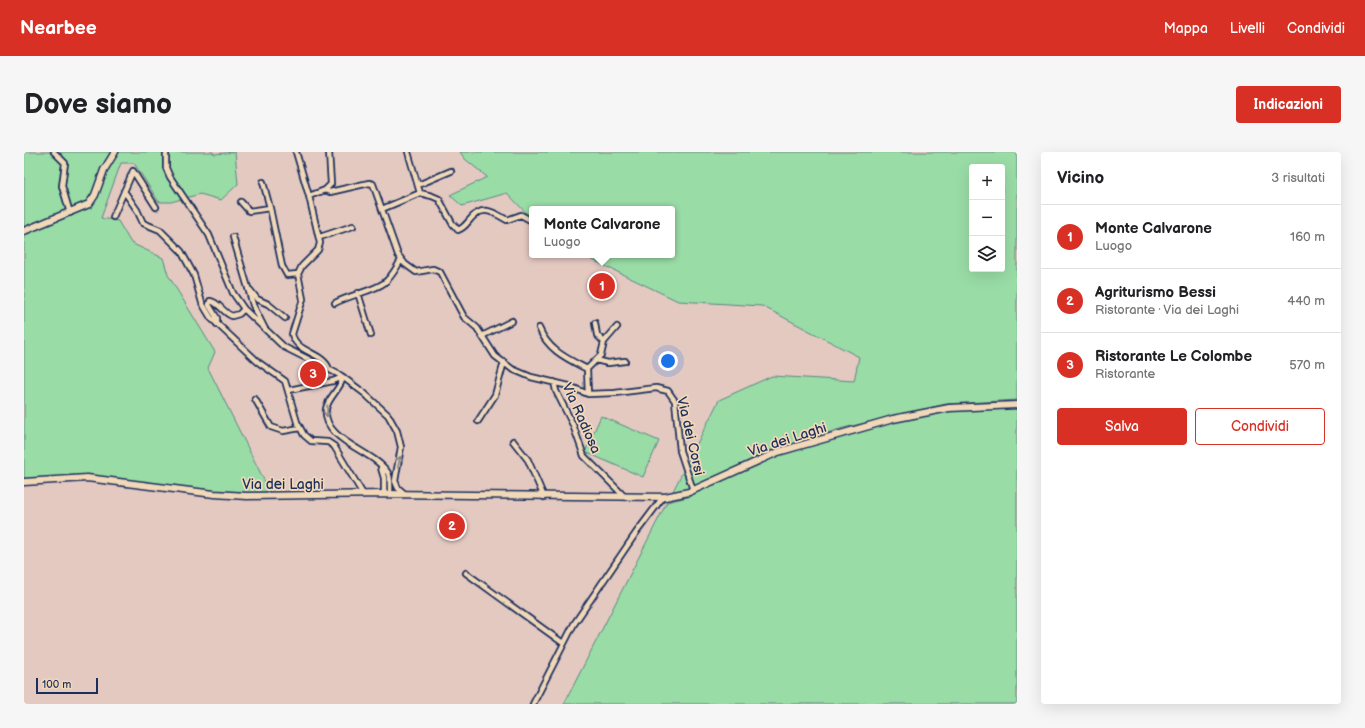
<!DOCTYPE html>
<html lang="it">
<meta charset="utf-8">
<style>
:root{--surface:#fff;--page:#f6f6f6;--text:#202124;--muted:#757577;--line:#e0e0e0;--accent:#d93025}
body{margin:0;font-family:"Balsamiq Sans",sans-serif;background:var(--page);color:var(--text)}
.controls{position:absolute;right:12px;top:12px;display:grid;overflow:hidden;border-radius:4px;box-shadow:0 4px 16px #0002}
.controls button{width:36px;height:36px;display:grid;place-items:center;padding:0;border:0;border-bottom:1px solid var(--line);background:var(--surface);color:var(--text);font:20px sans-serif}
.scale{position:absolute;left:12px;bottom:10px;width:62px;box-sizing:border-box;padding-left:4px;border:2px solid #1b2f5e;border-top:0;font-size:11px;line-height:14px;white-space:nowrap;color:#1b2f5e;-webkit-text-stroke:3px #f1d8b9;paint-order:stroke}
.you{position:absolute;left:644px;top:209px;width:14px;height:14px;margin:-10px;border:3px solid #fff;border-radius:50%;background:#1a73e8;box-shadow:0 0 0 6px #1a73e833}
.badge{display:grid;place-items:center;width:26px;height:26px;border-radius:50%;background:var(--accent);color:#fff;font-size:13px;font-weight:700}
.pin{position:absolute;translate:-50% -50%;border:2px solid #fff;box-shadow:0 1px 4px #0006}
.popup{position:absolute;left:505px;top:54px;width:146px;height:52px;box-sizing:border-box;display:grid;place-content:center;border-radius:4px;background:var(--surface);filter:drop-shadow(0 1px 3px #0005);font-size:13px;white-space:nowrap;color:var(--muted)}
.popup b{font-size:15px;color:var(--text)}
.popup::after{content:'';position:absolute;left:50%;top:100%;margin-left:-8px;border:8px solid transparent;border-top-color:var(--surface)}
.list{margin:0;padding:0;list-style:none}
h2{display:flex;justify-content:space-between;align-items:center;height:52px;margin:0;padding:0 16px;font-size:17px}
h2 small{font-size:13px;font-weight:400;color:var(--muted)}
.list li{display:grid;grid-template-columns:26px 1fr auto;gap:12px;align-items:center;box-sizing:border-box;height:64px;padding:0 16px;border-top:1px solid var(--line)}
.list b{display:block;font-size:15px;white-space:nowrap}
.list p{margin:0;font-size:13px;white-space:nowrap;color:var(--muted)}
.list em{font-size:13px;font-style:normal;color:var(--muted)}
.actions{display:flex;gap:8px;padding:12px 16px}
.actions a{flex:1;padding:9px 0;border:1px solid var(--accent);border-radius:4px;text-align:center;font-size:14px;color:var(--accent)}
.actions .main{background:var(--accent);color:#fff}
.icon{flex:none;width:22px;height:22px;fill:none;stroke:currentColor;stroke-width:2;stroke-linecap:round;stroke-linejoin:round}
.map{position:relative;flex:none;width:993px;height:552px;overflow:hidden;border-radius:4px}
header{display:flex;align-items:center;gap:24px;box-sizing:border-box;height:56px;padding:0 20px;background:var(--accent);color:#fff}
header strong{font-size:19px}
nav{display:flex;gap:22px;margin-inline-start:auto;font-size:14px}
.intro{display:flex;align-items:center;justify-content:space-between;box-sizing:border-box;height:96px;padding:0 24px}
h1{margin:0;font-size:28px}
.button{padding:10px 18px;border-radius:4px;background:var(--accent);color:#fff;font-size:14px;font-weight:700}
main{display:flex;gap:24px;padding:0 24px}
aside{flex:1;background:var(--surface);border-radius:4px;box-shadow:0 4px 16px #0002}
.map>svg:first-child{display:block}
.green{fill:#99dca6;stroke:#5a8682;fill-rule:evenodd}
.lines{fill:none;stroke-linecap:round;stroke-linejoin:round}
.minor-casing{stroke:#1b2f5e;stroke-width:8}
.secondary-casing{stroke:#1b2f5e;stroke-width:9}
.minor{stroke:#f1d8b9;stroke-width:4.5}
.secondary{stroke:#f1d8b9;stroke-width:6}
.oneway{stroke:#86848c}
.labels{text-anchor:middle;stroke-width:3.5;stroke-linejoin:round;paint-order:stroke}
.street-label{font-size:14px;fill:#1b2f5e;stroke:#f1d8b9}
</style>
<header>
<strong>Nearbee</strong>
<nav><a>Mappa</a><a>Livelli</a><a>Condividi</a></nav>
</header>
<div class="intro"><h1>Dove siamo</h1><a class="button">Indicazioni</a></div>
<main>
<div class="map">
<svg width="993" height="552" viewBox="0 0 993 552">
<rect width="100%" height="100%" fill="#e4c9c1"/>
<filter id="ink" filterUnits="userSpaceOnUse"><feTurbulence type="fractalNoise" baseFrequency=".025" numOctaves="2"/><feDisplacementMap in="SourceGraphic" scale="8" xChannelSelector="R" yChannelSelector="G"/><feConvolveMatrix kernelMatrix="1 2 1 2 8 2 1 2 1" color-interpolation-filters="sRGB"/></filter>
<g filter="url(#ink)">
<!-- green -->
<path class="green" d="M0,0H189L190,2L211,0L214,32L197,48L176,42L147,50H135L110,11H97L77,66L94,69L107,91L139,106L144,123L191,200L184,216L246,340L203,341L68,324H46L0,328Z
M436,0H993V248L922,252L819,276L745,299L675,333L648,341L695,248L748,224L830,229L835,205L738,154L654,149L558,103H648V57H508V67L483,41L438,54L426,43L463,25L441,7ZM948,15H978V117H948Z
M993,255V552H540L643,350L664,345L745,307L865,270L925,259Z
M577,264L635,289L619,325L561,300Z"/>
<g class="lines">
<!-- minor casing -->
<g class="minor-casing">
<path id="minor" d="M30,0L41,11L38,34L46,61
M142,0V16L146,25L185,83L209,141L220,157L260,195L316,223L340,241L364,263L373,279L377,295L371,329L374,336L381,342
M272,0L285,44
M384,0L396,41
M239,30L246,56
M394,33L427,19
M301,38L306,40L345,31L349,32L374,103L381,112L392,120L409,117L416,120L440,165L453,176L471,204L488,217L507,225L545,234L564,242L591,241L632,236L644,239L651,249L656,299L669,338
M100,39L113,58L119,71L136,78L157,99L170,123L178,151L187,166L234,210L261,229L273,270L280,283L287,289L304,290L310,294L339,342
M217,50L225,59L246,56L258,114L263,123L274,122
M358,57L396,41L408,44L415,47L428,71L434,78C439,76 441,74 444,70C458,52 467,59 483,68L497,63L508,69
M89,65L109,19L132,55
M209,85L229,153L241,177
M296,85L329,74
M226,138L233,147L244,152L261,166
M334,141L347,183
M311,151C326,143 349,139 360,131C368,125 372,116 377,108
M571,171L573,183L580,190
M193,172V166L185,153L186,149C195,150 199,161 208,164L215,162L220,157
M515,176C524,198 542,206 563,217
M458,184L488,169
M572,208L584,211L601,209
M305,217C299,200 272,201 268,182L279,147L274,122L278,114L294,98L296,91L285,44L301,38L307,32L305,0
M563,217L577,203L580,190L593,175
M563,217L564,242
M319,225C317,237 304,245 302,257C298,289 351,299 364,321C367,327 366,336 366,342
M530,230L532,239L549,273L560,304L601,345
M265,238L309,229L319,225
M231,247L247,275L259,279L276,276
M454,269L471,243L480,210
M489,289L504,308L520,345
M357,316L360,326V342
M442,421L539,491
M509,552L550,472L612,381L639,345"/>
</g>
<!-- secondary casing -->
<g class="secondary-casing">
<path id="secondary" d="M0,79L65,52L71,43L80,18L91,0
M0,330L63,326L190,342L223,344L361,342L641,345L665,340L754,300L869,267L925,256L993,253"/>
</g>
<!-- minor -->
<use href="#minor" class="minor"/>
<!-- secondary -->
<use href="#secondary" class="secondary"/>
</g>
<!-- one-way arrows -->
<defs><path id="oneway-shaft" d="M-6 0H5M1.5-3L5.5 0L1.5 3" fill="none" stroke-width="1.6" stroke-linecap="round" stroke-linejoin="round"/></defs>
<g class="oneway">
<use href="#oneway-shaft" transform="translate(303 259) rotate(92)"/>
<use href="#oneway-shaft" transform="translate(375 310) rotate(-78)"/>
</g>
</g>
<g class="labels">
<!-- street labels -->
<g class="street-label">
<text transform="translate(558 266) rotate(66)" y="5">Via Radiosa</text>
<text transform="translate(667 284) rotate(77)" y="5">Via dei Corsi</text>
<text transform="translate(763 287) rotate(-18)" y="5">Via dei Laghi</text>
<text x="259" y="337">Via dei Laghi</text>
</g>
</g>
</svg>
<div class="controls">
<button>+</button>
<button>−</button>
<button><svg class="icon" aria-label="layers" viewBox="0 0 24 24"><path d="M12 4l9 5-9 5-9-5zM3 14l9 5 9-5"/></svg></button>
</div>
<div class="scale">100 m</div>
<div class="you"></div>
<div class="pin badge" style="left:578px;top:134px">1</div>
<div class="popup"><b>Monte Calvarone</b>Luogo</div>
<div class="pin badge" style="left:428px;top:374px">2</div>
<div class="pin badge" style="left:289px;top:222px">3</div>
</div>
<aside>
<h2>Vicino<small>3 risultati</small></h2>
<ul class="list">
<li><span class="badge">1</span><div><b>Monte Calvarone</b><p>Luogo</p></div><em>160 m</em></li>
<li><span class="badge">2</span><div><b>Agriturismo Bessi</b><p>Ristorante · Via dei Laghi</p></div><em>440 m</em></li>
<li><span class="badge">3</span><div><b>Ristorante Le Colombe</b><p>Ristorante</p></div><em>570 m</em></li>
</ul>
<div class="actions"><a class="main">Salva</a><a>Condividi</a></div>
</aside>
</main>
